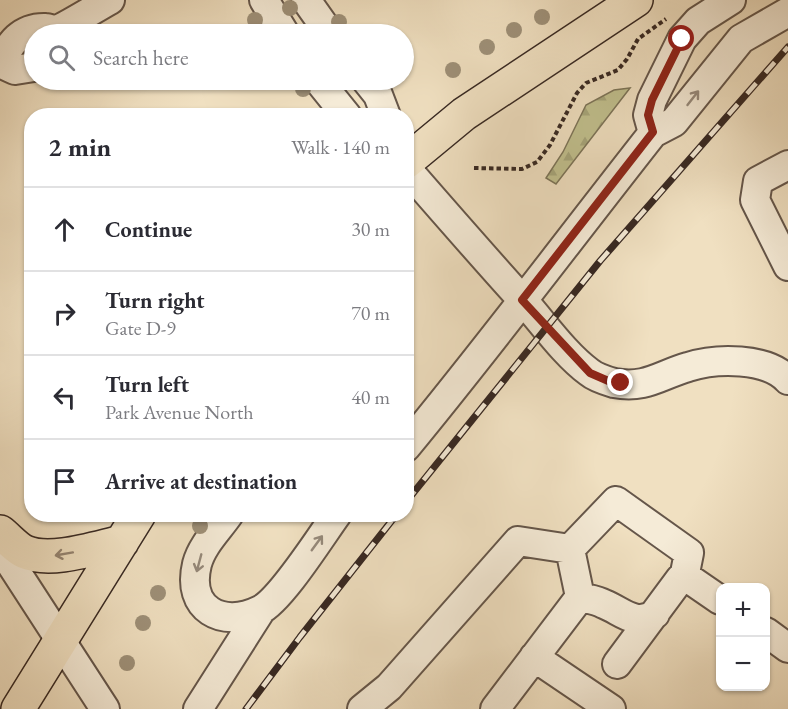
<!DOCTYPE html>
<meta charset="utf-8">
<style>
:root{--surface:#fff;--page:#f7f7f7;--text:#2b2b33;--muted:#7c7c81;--line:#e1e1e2}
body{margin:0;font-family:"EB Garamond",serif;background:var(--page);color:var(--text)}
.controls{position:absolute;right:18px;bottom:18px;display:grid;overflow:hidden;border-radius:12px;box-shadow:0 2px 4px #0004}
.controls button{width:54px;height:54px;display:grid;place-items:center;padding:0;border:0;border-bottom:2px solid var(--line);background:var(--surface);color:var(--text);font:30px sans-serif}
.stop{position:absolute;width:18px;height:18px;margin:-14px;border:4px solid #8f2418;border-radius:50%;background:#fff}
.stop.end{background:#8f2418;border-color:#fff;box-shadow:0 2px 6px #0008}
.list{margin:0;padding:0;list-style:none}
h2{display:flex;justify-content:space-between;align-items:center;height:78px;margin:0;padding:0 24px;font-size:26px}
h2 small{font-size:20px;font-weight:400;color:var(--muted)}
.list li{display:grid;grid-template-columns:39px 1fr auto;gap:18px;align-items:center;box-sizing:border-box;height:84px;padding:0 24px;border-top:2px solid var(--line)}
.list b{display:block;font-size:22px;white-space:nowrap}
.list p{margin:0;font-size:20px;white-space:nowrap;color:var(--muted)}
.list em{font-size:20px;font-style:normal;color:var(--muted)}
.icon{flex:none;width:33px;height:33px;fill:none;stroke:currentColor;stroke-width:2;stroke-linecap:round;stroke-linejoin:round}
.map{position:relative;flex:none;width:788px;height:709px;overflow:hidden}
.search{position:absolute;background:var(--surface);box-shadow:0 2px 4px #0004;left:24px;top:24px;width:390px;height:66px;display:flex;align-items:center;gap:15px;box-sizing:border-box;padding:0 21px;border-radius:33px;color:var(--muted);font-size:22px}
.panel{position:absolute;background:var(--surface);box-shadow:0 2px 4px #0004;left:24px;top:108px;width:390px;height:414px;border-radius:24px}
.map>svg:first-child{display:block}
.forest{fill:url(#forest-firs);stroke:#7c7458;stroke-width:1.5}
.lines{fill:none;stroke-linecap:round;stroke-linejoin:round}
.minor-casing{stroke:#65564a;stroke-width:32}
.major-casing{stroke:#372822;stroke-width:36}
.path{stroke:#372822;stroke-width:4;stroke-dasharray:4.5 3;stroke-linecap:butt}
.minor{stroke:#f5ebd7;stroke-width:28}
.major{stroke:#f0e0c1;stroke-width:33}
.rail-casing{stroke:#372822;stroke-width:7}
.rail{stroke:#f5ebd7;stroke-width:4.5;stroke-dasharray:14;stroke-linecap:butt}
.tree{fill:#9e9078}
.oneway{stroke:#968a7c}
.oneway2{stroke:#948472}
.route{stroke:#8f2418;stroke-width:8}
</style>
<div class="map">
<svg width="788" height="709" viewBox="0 0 788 709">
<defs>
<pattern id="forest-firs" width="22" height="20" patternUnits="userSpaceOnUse" patternTransform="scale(1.5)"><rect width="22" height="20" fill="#c1c08e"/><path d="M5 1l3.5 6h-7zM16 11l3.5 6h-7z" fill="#a6a57a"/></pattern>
</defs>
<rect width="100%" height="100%" fill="#f0e0c1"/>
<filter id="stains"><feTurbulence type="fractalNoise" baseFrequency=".00333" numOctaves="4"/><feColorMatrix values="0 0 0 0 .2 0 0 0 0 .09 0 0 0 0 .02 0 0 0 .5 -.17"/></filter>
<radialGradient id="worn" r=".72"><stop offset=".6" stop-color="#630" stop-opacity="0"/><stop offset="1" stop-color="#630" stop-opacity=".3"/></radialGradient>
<!-- forest -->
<path class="forest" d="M630,88L556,184L546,178L563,152L586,105L614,90Z"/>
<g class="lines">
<!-- minor casing -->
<g class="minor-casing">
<path id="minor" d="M264,0L285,34
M306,0L330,34
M34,67L15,70L2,64C8,43 22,27 46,28C49,28 52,30 55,30C62,29 101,5 110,0
M318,80L347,116
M366,80L378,95L386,116
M653,133L648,115L652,100L682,39L698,21L731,0
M788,165L758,181L755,200L788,266
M406,168C446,214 486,260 527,305C546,327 566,355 589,372C595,377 607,381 614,383C646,389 660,375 688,367C716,358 767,357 788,380
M406,447C491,344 571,237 653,133L674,122L741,39L788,12
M229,514C218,530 202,545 197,564C186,609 222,629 260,610C281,600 321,536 337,514
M0,547L105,709
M580,597C588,599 597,600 604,604C622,611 635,627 655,614
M766,632L788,648
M534,657L611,709
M617,664L680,579L688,578L720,600
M198,709L261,610
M362,709L389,687L518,541L570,549
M495,709L580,597L570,549L616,501L689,553L684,578"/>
</g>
<!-- major casing -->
<g class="major-casing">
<path id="major" d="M406,162L464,114L636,0
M0,532C8,538 16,548 25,552C51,563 95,548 122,542
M18,709L139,514"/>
</g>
<!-- path -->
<path class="path" d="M474,168L522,169L537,162L550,145L577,93L586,83L618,70L627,59L638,39L666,19"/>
<!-- minor -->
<use href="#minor" class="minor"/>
<!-- major -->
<use href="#major" class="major"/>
<!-- rail casing -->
<g class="rail-casing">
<path id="rail" d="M406,502L600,261L788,47
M246,709L300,637L397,514"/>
</g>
<!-- rail -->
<use href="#rail" class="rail"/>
</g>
<!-- trees -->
<g class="tree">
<circle cx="290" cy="8" r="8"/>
<circle cx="542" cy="17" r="8"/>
<circle cx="255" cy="20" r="8"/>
<circle cx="339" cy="22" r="8"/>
<circle cx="514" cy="30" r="8"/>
<circle cx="487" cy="47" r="8"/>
<circle cx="453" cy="70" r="8"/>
<circle cx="303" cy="89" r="8"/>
<circle cx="200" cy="526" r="8"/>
<circle cx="158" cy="593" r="8"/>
<circle cx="143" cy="623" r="8"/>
<circle cx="127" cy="663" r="8"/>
</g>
<!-- one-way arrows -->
<defs><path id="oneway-shaft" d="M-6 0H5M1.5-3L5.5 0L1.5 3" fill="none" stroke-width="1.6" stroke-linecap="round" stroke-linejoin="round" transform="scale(1.5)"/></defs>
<g class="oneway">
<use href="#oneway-shaft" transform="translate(693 98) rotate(-52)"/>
<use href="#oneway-shaft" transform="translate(317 543) rotate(-54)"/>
<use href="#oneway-shaft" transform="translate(199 563) rotate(105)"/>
</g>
<use class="oneway2" href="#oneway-shaft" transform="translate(64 554) rotate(170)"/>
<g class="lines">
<!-- route -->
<path class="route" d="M621,383H613L590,373L522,300L653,132L648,115L652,100L682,39"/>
</g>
<rect width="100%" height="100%" filter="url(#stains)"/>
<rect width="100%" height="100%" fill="url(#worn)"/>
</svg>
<div class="controls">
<button>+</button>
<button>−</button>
</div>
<div class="stop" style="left:682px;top:39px"></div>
<div class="stop end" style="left:621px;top:383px"></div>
<div class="search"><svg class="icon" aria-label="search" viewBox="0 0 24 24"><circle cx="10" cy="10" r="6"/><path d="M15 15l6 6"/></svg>Search here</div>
<section class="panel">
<h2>2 min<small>Walk · 140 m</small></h2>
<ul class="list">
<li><svg class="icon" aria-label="ahead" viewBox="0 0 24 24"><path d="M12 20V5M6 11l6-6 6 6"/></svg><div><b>Continue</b></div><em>30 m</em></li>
<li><svg class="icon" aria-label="right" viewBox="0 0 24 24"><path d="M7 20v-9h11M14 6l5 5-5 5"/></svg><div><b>Turn right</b><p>Gate D-9</p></div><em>70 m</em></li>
<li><svg class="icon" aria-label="left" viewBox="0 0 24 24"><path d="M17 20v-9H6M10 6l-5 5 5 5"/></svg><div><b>Turn left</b><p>Park Avenue North</p></div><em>40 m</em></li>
<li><svg class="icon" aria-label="arrive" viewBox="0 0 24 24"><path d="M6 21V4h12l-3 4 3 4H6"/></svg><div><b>Arrive at destination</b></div></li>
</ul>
</section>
</div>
